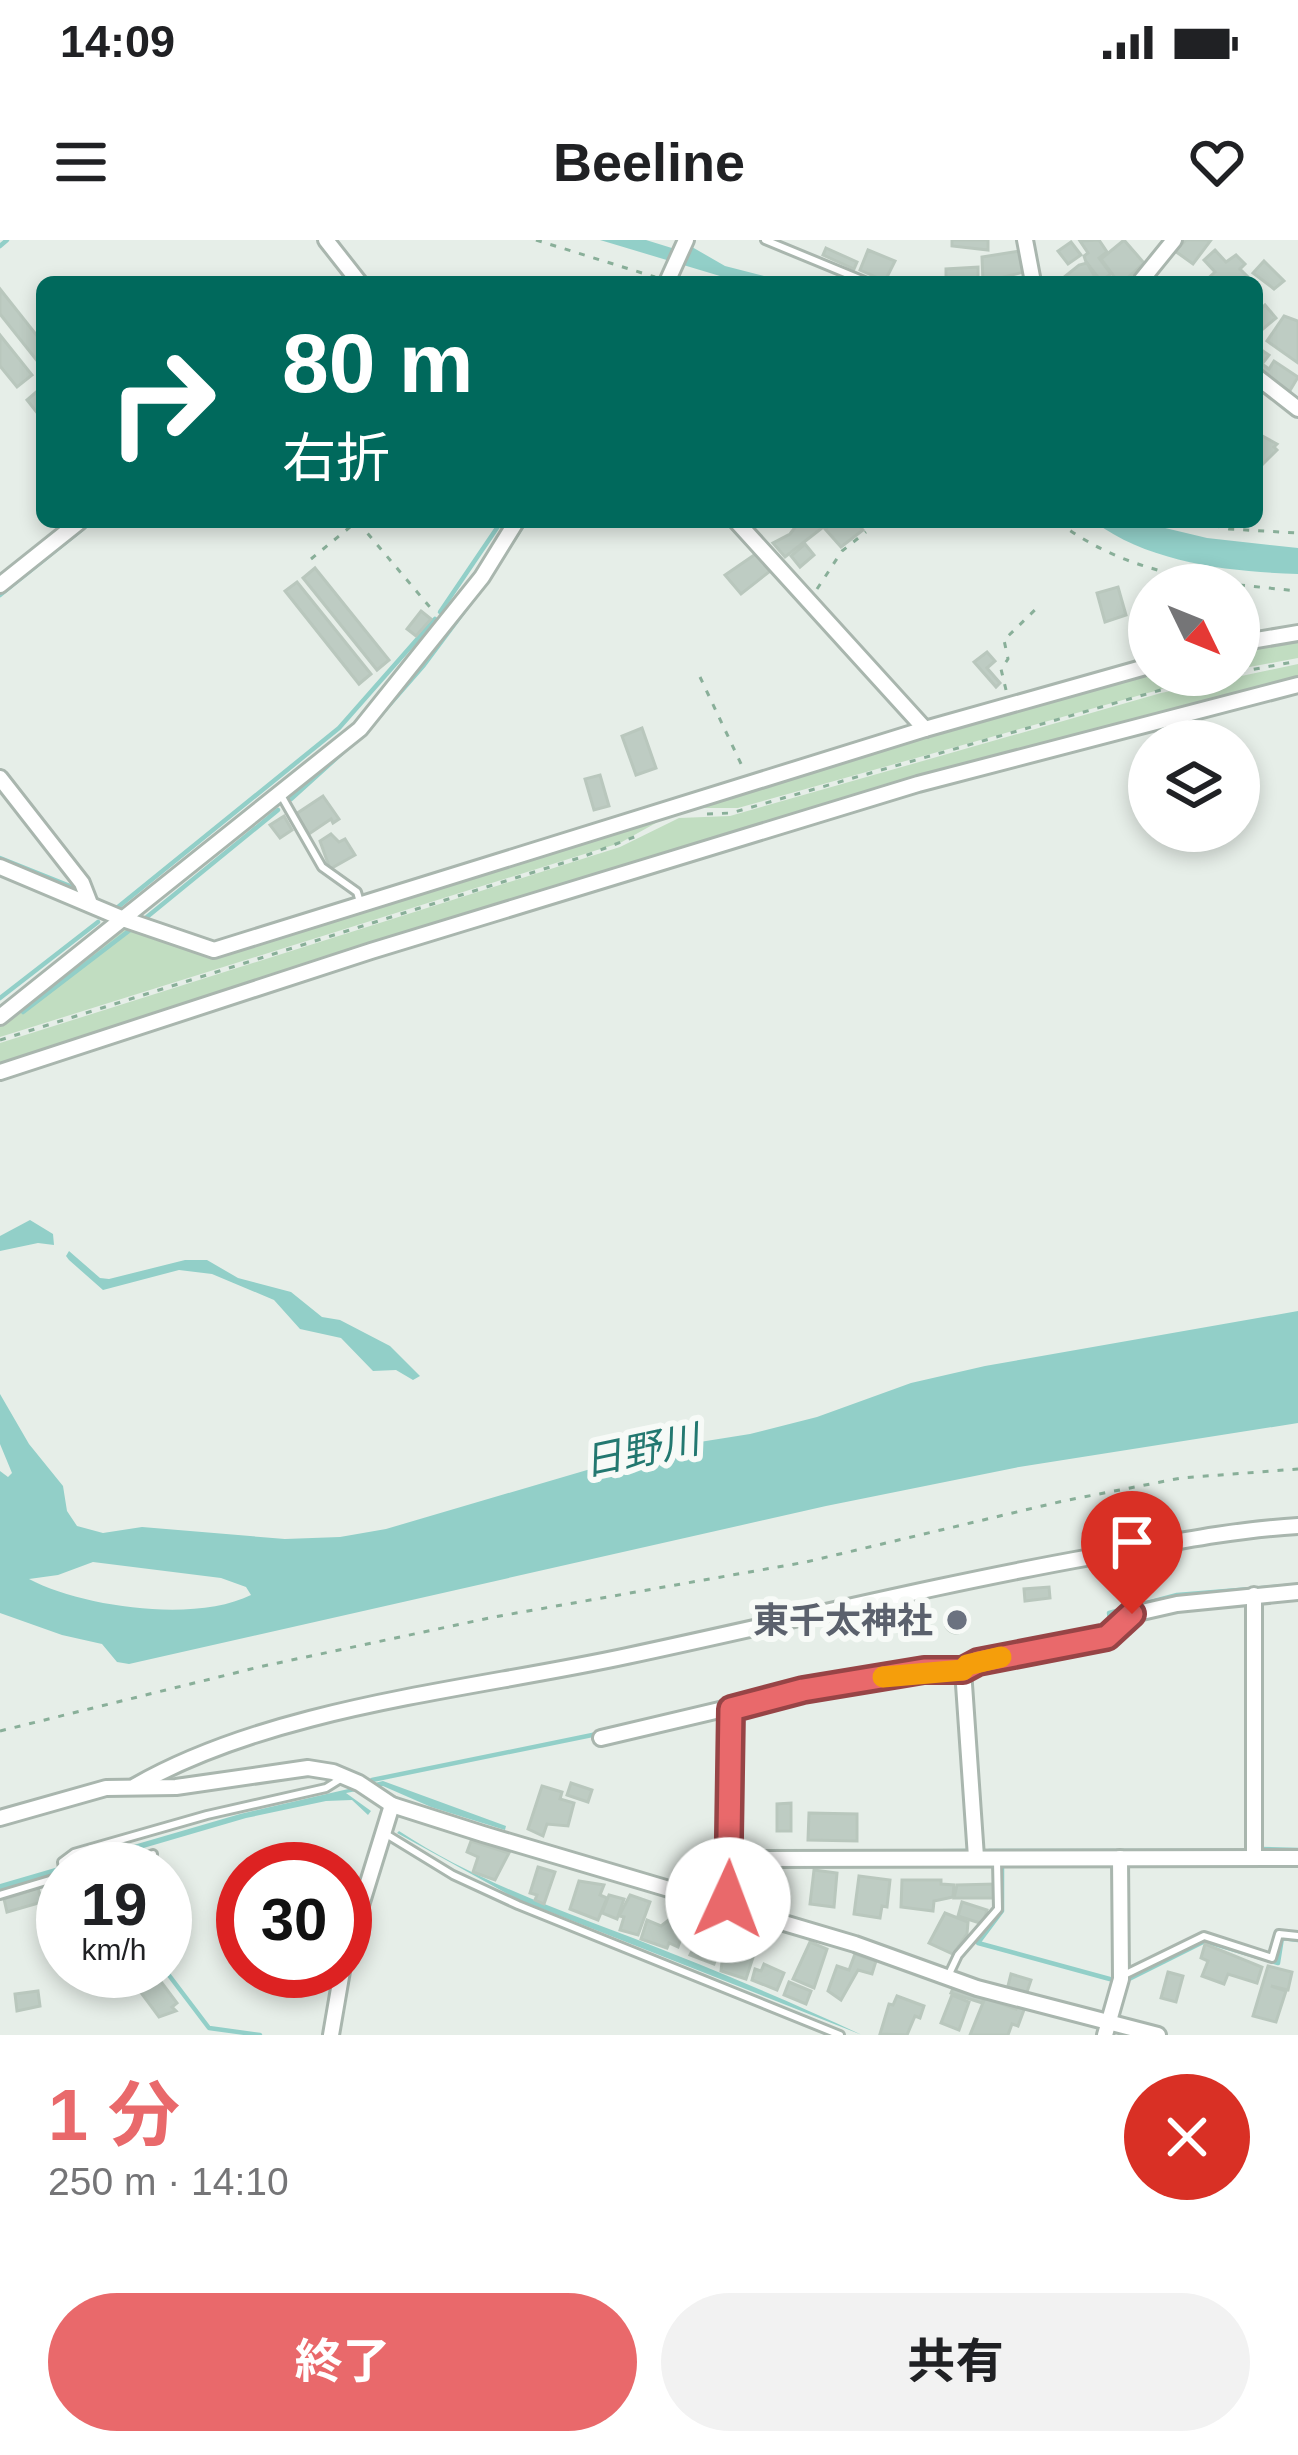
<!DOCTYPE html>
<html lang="ja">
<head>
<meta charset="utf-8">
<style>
  :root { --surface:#fff; --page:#f2f2f2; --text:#202124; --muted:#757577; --accent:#e9696b }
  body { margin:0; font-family:Arial,"Noto Sans JP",sans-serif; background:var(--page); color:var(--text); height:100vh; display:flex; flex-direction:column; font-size:45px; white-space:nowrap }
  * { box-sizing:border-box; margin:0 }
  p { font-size:39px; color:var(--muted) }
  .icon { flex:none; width:66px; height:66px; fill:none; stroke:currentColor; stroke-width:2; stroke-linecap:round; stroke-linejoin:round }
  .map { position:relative; height:1795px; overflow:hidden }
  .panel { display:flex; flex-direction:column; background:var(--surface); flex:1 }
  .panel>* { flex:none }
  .guide { position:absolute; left:36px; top:36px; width:1227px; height:252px; border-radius:18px; box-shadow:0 6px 18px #0003; background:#00695c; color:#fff; overflow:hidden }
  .needle { width:78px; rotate:133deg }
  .fabs { position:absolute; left:1128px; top:324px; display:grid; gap:24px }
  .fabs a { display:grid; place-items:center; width:132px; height:132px; border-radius:50%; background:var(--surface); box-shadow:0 6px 18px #0003; font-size:60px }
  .speed { position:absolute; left:36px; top:1602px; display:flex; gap:24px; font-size:60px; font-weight:700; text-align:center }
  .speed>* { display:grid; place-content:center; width:156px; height:156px; border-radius:50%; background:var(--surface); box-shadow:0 6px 18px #0003; line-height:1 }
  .speed small { font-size:30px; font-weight:400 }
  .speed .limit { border:18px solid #d22; background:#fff; color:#111 }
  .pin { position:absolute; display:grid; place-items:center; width:102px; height:102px; color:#fff; margin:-123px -51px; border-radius:50% 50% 50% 0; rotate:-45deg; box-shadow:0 0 12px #0007 }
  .pin .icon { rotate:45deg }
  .me { position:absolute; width:132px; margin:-66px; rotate:2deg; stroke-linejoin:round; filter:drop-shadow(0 0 9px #0008) }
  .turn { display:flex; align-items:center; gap:42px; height:252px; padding:0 48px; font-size:54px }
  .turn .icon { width:156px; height:156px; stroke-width:2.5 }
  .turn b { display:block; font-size:84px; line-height:102px }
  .round { display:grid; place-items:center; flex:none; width:126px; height:126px; border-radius:63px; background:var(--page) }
  .summary { display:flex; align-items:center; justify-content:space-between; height:204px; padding:0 48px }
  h1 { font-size:72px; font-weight:700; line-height:90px; color:var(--accent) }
  .button { display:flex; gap:24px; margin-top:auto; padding:24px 48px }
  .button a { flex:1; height:138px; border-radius:72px; background:var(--accent); color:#fff; font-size:48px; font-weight:700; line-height:138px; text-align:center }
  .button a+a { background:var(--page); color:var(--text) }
  .status { display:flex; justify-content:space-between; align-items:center; height:84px; padding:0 60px; background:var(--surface); direction:ltr }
  .status svg { height:33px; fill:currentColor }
  header { display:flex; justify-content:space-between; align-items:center; height:156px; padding:0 48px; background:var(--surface); font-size:54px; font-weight:700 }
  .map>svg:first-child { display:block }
</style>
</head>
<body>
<div class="status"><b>14:09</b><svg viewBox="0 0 49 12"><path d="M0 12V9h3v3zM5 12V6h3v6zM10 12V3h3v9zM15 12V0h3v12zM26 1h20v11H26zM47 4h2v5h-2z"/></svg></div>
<header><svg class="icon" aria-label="menu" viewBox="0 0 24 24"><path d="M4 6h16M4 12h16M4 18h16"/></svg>Beeline<svg class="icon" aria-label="heart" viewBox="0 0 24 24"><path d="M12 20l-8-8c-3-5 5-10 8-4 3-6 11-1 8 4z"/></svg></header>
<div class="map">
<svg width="1298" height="1795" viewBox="0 0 1298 1795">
  <rect width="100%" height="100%" fill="#e6eee8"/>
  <g fill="#c1ddc1">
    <polygon points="1298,396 1298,418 1239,429 1239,408"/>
    <polygon points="1298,424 1298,442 1096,489 485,667 0,824 0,803 620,607 679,578 730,576 1161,453"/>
    <polygon points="1149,429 1149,435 1212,435 738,568 684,568"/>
    <polygon points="672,574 620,603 594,611 0,797 0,784 128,686 203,711"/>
  </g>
  <g fill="#92cfc8" fill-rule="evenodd">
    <polygon points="600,0 646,0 675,9 692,7 725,26 788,42 740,42"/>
    <path d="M1095 282H1140L1207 298 1298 308V334C1232 332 1149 323 1095 282Z"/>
    <polygon points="30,980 53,994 54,1005 38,1003 0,1011 0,996"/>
    <polygon points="69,1011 100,1038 109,1039 185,1020 207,1020 238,1038 291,1052 322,1077 340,1080 390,1106 420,1136 413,1140 396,1130 373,1131 341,1098 300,1089 274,1060 212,1034 179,1030 103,1050 69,1020 66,1016"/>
    <path d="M1298 1071V1183L1019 1227 826 1266 129 1424 117 1422 102 1404 62 1395 0 1373V1231L8 1237 12 1233 0 1204V1154L29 1204 63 1246 67 1271 77 1286 103 1293 142 1287 285 1299 340 1297 386 1289 662 1208 750 1194 817 1177 911 1143 985 1126ZM93 1322 221 1338 246 1347 251 1355C195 1383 82 1367 29 1339L58 1335Z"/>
    <polygon points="383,1541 506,1586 505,1590 431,1567 383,1546 346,1553 371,1571 368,1575 352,1560 326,1561 246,1578 0,1650 0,1644 240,1574"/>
    <path d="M399 1591C472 1639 551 1667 633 1698 710 1728 787 1760 862 1795L517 1659 397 1593Z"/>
  </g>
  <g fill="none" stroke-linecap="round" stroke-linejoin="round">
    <g stroke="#92cfc8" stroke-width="4.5">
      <polyline points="0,6 7,0"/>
      <polyline points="496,327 525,282"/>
      <polyline points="0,355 91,282"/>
      <polyline points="440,372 501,282"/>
      <polyline points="370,487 424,425 483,346"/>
      <polyline points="291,559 362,495"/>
      <polyline points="0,618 75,648"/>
      <polyline points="118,667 339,488 435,379"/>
      <polyline points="142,681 278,570"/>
      <polyline points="0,758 98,682"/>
      <polyline points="23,772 130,690"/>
      <polyline points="978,1412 1111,1387 1109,1373 1177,1355 1298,1345"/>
      <polyline points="942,1424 958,1422"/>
      <polyline points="811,1442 836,1438"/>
      <polyline points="372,1540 602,1493"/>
      <polyline points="1260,1609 1298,1610"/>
      <polyline points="989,1611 1249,1611"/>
      <polyline points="736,1612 772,1612"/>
      <polyline points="849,1612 970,1611"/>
      <polyline points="1002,1627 1002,1671 978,1703 1117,1741"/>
      <polyline points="165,1730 209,1788 260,1795"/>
      <polyline points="1127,1740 1205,1701 1278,1723 1282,1698 1298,1700"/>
    </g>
  </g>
  <g fill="#beccc3" stroke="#b9c7bd" stroke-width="3">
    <polygon points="952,0 988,0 988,10 952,6"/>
    <polygon points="1099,0 1107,12 1099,18 1111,34 1101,41 1086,22 1084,16 1088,13 1080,1"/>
    <polygon points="1124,0 1144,23 1123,42 1118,42 1101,19"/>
    <polygon points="1186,0 1211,0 1193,24 1175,11"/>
    <polygon points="1071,2 1081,15 1068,24 1058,11"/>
    <polygon points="826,8 857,22 854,29 823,15"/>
    <polygon points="868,10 895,21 885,41 860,30"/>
    <polygon points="1215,10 1226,22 1236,15 1245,24 1240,29 1253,42 1204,42 1215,32 1204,20"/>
    <polygon points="1020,11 1024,32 983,42 982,17"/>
    <polygon points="1264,21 1284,41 1274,49 1253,33"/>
    <polygon points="1087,23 1098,42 1058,42 1079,25"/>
    <polygon points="978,27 978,42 946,42 946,29"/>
    <polygon points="0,49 42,102 42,127 0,74"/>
    <polygon points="1265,65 1276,78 1257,94 1257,73"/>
    <polygon points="1284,76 1298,81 1298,123 1267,101"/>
    <polygon points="0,95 32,135 17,147 0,126"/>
    <polygon points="1257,107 1269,115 1262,124 1269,129 1274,121 1298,137 1289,152 1258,131"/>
    <polygon points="42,147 42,179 27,160"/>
    <polygon points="1257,193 1277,204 1274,207 1277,210 1257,230"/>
    <polygon points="799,282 817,282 822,288 785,317 773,303 790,294"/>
    <polygon points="834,282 856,282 863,290 841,307 825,289"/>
    <polygon points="805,304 814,315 800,327 791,316"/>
    <polygon points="760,311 774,328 741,354 725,335"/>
    <polygon points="315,328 389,420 377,430 303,338"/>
    <polygon points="297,342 371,434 359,444 285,351"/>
    <polygon points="1118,347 1126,375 1105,382 1097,353"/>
    <polygon points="421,371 431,379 416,396 407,389"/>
    <polygon points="987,412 995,421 987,428 1000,443 996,447 974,422"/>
    <polygon points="642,488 656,528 636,535 622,496"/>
    <polygon points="600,535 609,566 594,570 585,539"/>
    <polygon points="323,556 339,579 333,583 331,579 309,594 296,574"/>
    <polygon points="284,576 292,590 280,598 270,585"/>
    <polygon points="331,594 339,602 345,599 355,615 330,629 320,601"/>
    <polygon points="1049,1347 1050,1358 1025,1361 1024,1349"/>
    <circle cx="956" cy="1382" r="11"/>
    <polygon points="571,1543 592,1550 588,1562 567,1555"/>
    <polygon points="542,1546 562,1552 560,1559 574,1563 568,1586 547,1584 543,1596 528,1589"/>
    <polygon points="791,1563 791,1591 777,1591 777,1564"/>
    <polygon points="809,1573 857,1574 857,1601 808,1600"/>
    <polygon points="471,1601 509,1613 495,1640 473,1632 478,1617 467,1612"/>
    <polygon points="538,1627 555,1632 544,1664 535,1660 537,1655 530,1653"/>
    <polygon points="814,1630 837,1633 834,1667 810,1664"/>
    <polygon points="859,1636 890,1640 887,1667 882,1666 880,1678 854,1674"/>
    <polygon points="902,1640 941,1640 941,1644 954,1645 953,1657 934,1661 933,1671 901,1667"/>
    <polygon points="579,1641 604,1645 600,1655 607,1658 598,1680 570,1669"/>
    <polygon points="995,1644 995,1658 954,1658 957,1645"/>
    <polygon points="38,1648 42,1662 7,1672 4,1659"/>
    <polygon points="609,1655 624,1659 617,1679 602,1673"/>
    <polygon points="630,1655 650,1662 638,1695 620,1690 624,1677 619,1676"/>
    <polygon points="962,1662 987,1670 983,1684 958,1676"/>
    <polygon points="712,1672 730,1678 714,1724 690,1715"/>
    <polygon points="945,1673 968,1682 967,1694 953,1714 929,1703"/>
    <polygon points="674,1676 687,1680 678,1707 669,1703 667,1708 641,1699 647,1680 661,1686"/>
    <polygon points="742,1680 763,1686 746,1739 721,1731 723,1713 726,1714 731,1699 741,1702 737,1698"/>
    <polygon points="810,1702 827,1709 814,1748 793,1739"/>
    <polygon points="1205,1704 1262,1727 1257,1743 1228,1734 1224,1744 1202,1736 1208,1721 1201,1718"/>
    <polygon points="855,1714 876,1721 872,1734 858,1730 841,1760 828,1751 837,1726 849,1730"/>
    <polygon points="764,1724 784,1733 777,1750 752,1740 755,1729 761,1731"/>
    <polygon points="1268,1726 1292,1732 1288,1750 1271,1746 1286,1751 1276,1782 1253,1776"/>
    <polygon points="125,1731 153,1731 177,1763 172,1767 176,1771 159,1777"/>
    <polygon points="1168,1732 1183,1736 1176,1762 1161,1758"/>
    <polygon points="1011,1734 1031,1740 1026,1755 1007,1750"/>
    <polygon points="789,1742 811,1751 806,1764 784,1755"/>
    <polygon points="954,1746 985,1757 982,1763 951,1753"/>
    <polygon points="38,1751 40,1766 17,1771 15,1754"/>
    <polygon points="952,1755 969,1762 959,1790 941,1783"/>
    <polygon points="897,1756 924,1766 920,1778 915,1776 907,1795 880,1794 889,1764 893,1765"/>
    <polygon points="985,1758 1016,1769 1018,1764 1025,1767 1018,1786 1012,1784 1008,1795 970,1795"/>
  </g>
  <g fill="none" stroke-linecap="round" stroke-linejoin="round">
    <g stroke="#a9b6ae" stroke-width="12">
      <g id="service">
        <polyline points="765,0 867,42"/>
        <polyline points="282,557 322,627 357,652 360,662"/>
        <polyline points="386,1594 453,1635 518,1665 840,1795"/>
        <polyline points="63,1629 62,1622 74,1613 207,1575 326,1548 342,1538"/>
        <polyline points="119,1629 153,1614"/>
        <polyline points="0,1655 63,1636"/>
        <polyline points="949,1734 958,1715 998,1669 997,1621"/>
        <polyline points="1122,1736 1204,1696 1272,1718 1279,1694 1298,1696"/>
      </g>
    </g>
    <g stroke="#a9b6ae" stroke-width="20">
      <g id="minor">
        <polyline points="326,0 359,42"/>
        <polyline points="1025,0 1033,42"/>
        <polyline points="667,42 686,0"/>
        <polyline points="1140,42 1174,0"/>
        <polyline points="1257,137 1298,169"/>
        <polyline points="737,282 925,489"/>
        <polyline points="0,345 79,282"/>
        <polyline points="1239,403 1298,393"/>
        <polyline points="0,538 82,643 89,661"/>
        <polyline points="0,627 126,680 214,710 925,489 1149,426"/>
        <polyline points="0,777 360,489 482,337 516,282"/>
        <polyline points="0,832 371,711 918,544 1298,445"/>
        <polyline points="1254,1355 1254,1617"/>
        <polyline points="963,1430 976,1617"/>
        <polyline points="731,1469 731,1619"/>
        <polyline points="601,1498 804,1450 924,1430 963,1430 978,1422 1107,1397 1133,1374 1177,1364 1298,1352"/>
        <path d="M135 1546C275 1466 470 1450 627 1416 782 1383 935 1345 1091 1317 1160 1305 1228 1290 1298 1286"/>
        <polyline points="0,1578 106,1548 176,1547 308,1528 333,1532 359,1543 392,1565 483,1594 855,1704 977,1748 1158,1795"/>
        <polyline points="727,1666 731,1619 1298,1618"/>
        <polyline points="345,1717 392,1565"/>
        <polyline points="331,1795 342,1731"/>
        <polyline points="1105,1795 1121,1739 1120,1618"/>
      </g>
    </g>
    <g stroke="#89af99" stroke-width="3" stroke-dasharray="6 9" stroke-linecap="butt">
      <polyline points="536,0 655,37"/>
      <polyline points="358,282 434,372"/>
      <path d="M1058 282C1113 323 1169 336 1236 345"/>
      <polyline points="1199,282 1229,289 1298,293"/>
      <polyline points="311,319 355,283"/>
      <polyline points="1239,345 1298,351"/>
      <polyline points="817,349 842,311 866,292"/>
      <polyline points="1239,432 1298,421"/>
      <polyline points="700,437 743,528"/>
      <polyline points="1006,450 1001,429 1008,419 1004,400 1041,364"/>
      <polyline points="707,574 731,573 1164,449 1226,435"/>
      <polyline points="0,800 582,617 642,594"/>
      <polyline points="0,1491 259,1427 494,1377 806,1322 1063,1261 1181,1238 1298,1229"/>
    </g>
    <use href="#service" stroke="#fff" stroke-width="6"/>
    <use href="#minor" stroke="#fff" stroke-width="14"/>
  </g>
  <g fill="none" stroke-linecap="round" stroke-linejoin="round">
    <g stroke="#974446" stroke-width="30">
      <polyline id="route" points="728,1660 731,1469 803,1450 924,1430 963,1430 978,1422 1107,1397 1132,1374"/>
    </g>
    <use href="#route" stroke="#e9696b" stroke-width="21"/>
    <polyline stroke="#f59e0b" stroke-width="21" points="883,1437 963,1430 967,1425 1001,1417"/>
  </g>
  <circle fill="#6b7280" stroke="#f7faf7" stroke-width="4.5" cx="957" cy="1380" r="12"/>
  <g text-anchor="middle" stroke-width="12" stroke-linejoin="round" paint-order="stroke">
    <g font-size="36" font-weight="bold" fill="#5b616d" stroke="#f7faf7" text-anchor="end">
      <text x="933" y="1393">東千太神社</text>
    </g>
    <g font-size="39" font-style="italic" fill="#237870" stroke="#f7faf7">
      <text transform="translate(641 1210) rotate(-12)" y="14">日野川</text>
    </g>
  </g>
</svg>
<div class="fabs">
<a><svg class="needle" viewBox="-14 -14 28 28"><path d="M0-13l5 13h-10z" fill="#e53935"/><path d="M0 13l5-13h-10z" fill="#757577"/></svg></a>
<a><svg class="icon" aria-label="layers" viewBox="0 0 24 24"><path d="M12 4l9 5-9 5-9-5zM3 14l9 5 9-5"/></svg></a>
</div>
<div class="speed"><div>19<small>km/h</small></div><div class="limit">30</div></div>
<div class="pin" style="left:1132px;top:1374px;background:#d93025"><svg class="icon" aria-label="arrive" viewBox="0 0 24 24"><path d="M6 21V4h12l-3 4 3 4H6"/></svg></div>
<svg class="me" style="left:728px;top:1660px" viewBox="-20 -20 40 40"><circle r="19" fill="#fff"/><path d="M0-13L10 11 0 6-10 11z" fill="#e9696b"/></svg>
<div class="guide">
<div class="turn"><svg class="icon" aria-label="right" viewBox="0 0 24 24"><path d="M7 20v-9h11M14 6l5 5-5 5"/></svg><div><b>80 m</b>右折</div></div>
</div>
</div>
<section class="panel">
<div class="summary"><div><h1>1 分</h1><p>250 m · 14:10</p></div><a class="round" style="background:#d93025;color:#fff"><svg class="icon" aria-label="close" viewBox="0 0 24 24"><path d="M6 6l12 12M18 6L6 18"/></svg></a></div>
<div class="button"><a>終了</a><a>共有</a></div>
</section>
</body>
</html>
